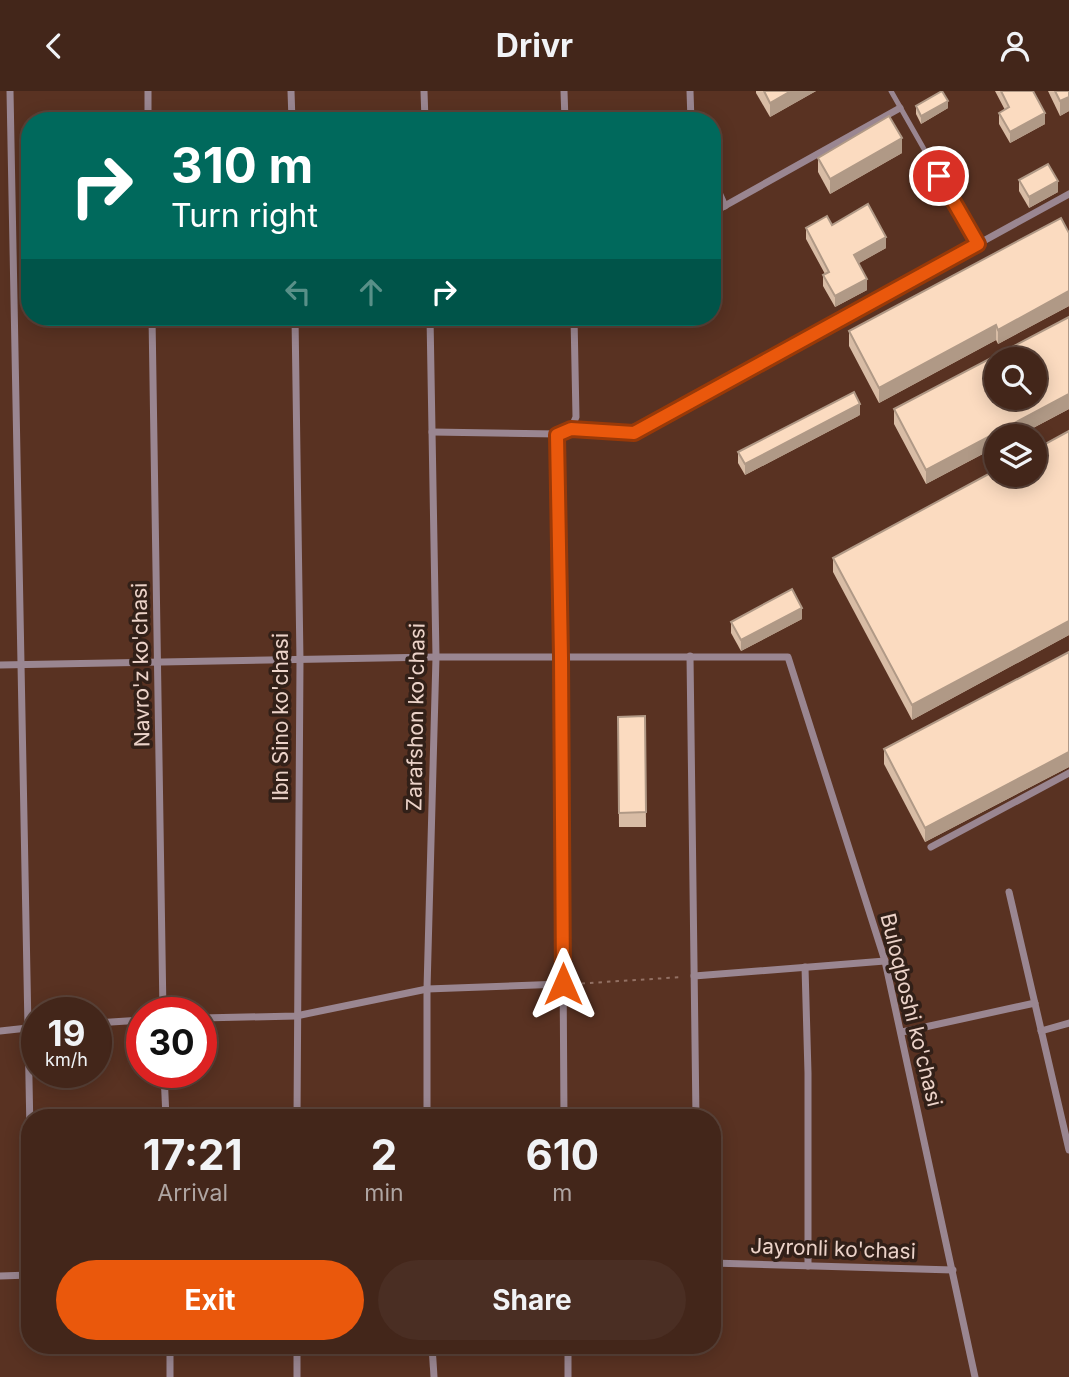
<!DOCTYPE html>
<html lang="en">
<head>
<meta charset="utf-8">
<style>
  :root { --surface:#43261a; --page:#4a2e23; --text:#f1f3f6; --muted:#afa5a2; --line:#5b4339; --accent:#ea580c }
  body { margin:0; font-family:Inter,sans-serif; background:var(--page); color:var(--text); height:100vh; display:flex; flex-direction:column; font-size:26px; white-space:nowrap }
  * { box-sizing:border-box; margin:0 }
  p { font-size:23px; color:var(--muted) }
  .icon { flex:none; width:38px; height:38px; fill:none; stroke:currentColor; stroke-width:2; stroke-linecap:round; stroke-linejoin:round }
  .map { position:relative; flex:1; overflow:hidden }
  .side { position:absolute; left:21px; top:1018px; width:700px; height:245px; display:flex; flex-direction:column; background:var(--surface); border-radius:28px; box-shadow:0 4px 18px #0003,0 0 0 2px var(--line) }
  .side>* { flex:none }
  .banner { position:absolute; left:21px; top:21px; width:700px; height:214px; border-radius:28px; box-shadow:0 4px 18px #0003,0 0 0 2px var(--line); background:#00695c; color:#fff; overflow:hidden }
  .fabs { position:absolute; left:984px; top:256px; display:grid; gap:14px }
  .fabs a { display:grid; place-items:center; width:63px; height:63px; border-radius:50%; background:var(--surface); box-shadow:0 4px 18px #0003,0 0 0 2px var(--line); font-size:35px }
  .speed { position:absolute; left:21px; top:906px; display:flex; gap:14px; font-size:35px; font-weight:700; text-align:center }
  .speed>* { display:grid; place-content:center; width:91px; height:91px; border-radius:50%; background:var(--surface); box-shadow:0 4px 18px #0003,0 0 0 2px var(--line); line-height:1 }
  .speed small { font-size:18px; font-weight:400 }
  .speed .limit { border:10px solid #d22; background:#fff; color:#111 }
  .pin { position:absolute; display:grid; place-items:center; width:60px; height:60px; color:#fff; margin:-30px; border:4px solid #fff; border-radius:50%; box-shadow:0 2px 7px #0007 }
  .me { position:absolute; width:77px; margin:-38px; rotate:0deg; stroke-linejoin:round; filter:drop-shadow(0 0 5px #0008) }
  .turn { display:flex; align-items:center; gap:24px; height:147px; padding:0 35px; font-size:32px }
  .turn .icon { width:91px; height:91px; stroke-width:2.5 }
  .turn b { display:block; font-size:49px; line-height:60px }
  .lanes { display:flex; align-items:center; height:66px; padding:0 35px; background:#0003; justify-content:center; gap:35px; direction:ltr }
  .lanes .off { opacity:.35 }
  .eta { display:flex; justify-content:space-evenly; align-items:center; height:119px; text-align:center }
  .eta b { font-size:42px; font-weight:700; line-height:49px }
  .cta { display:flex; gap:14px; margin-top:auto; padding:14px 35px }
  .cta a { flex:1; height:80px; border-radius:42px; background:var(--accent); color:#fff; font-size:28px; font-weight:700; line-height:80px; text-align:center }
  .cta a+a { background:var(--page); color:var(--text) }
  header { display:flex; justify-content:space-between; align-items:center; height:91px; padding:0 35px; background:var(--surface); font-size:32px; font-weight:700 }
  .map>svg:first-child { display:block }
</style>
</head>
<body>
<header><svg class="icon" aria-label="back" viewBox="0 0 24 24"><path d="M15 5l-7 7 7 7"/></svg>Drivr<svg class="icon" aria-label="person" viewBox="0 0 24 24"><circle cx="12" cy="8" r="4"/><path d="M4 21q1-7 8-7t8 7"/></svg></header>
<div class="map">
<svg width="1069" height="1286" viewBox="0 0 1069 1286">
  <rect width="100%" height="100%" fill="#593222"/>
  <g fill="none" stroke-linecap="round" stroke-linejoin="round">
    <polyline stroke="#937164" stroke-width="2" stroke-dasharray="3.5 5" stroke-linecap="butt" points="573,893 683,886"/>
    <polyline stroke="#9a8691" stroke-width="5" points="891,0 978,153"/>
    <g stroke="#9a8691" stroke-width="7">
      <polyline points="10,0 30,1041"/>
      <polyline points="148,0 148,30"/>
      <polyline points="291,0 292,30"/>
      <polyline points="424,0 425,30"/>
      <polyline points="564,0 565,30"/>
      <polyline points="690,0 691,30"/>
      <polyline points="712,86 725,115"/>
      <polyline points="712,122 900,17"/>
      <polyline points="152,226 163,922"/>
      <polyline points="295,226 300,570 297,1027"/>
      <polyline points="571,338 634,342 1069,103"/>
      <polyline points="432,341 557,343"/>
      <polyline points="690,565 696,1027"/>
      <polyline points="0,574 436,566 788,566 885,870 975,1286"/>
      <polyline points="931,756 1069,682"/>
      <polyline points="1009,801 1069,1059"/>
      <polyline points="805,876 808,982 808,1175"/>
      <polyline points="694,885 885,870"/>
      <polyline points="201,927 296,925 427,898 563,893"/>
      <polyline points="96,932 142,929"/>
      <polyline points="0,940 37,936"/>
      <polyline points="1041,940 1069,932"/>
      <polyline points="902,941 1035,912"/>
      <polyline points="164,982 166,1027"/>
      <polyline points="427,1027 427,898 436,566 430,226"/>
      <polyline points="564,1027 561,566 557,343 571,338 576,326 574,226"/>
      <polyline points="712,1172 953,1179"/>
      <polyline points="0,1185 30,1184"/>
      <polyline points="170,1255 170,1286"/>
      <polyline points="432,1255 434,1286"/>
      <polyline points="568,1255 568,1286"/>
      <polyline points="297,1286 297,1255"/>
    </g>
  </g>
  <g fill="#d8bca5">
    <polygon points="756,0 816,0 770,26 756,2"/>
    <polygon points="995,0 1033,0 1045,33 1010,52 999,33 999,22 1005,19"/>
    <polygon points="1048,0 1069,0 1069,20 1060,25"/>
    <polygon points="916,15 948,17 921,33 916,23"/>
    <polygon points="902,62 830,103 818,81 818,67"/>
    <polygon points="1019,89 1058,101 1029,117 1019,100"/>
    <polygon points="832,134 886,157 859,172 867,199 835,216 823,195 823,184 825,183 806,148 806,137"/>
    <polygon points="1069,142 1069,215 998,253 996,249 879,312 849,255 849,240"/>
    <polygon points="894,318 1069,318 1018,345 996,345 996,356 926,393 894,333"/>
    <polygon points="860,324 745,384 738,372 738,361"/>
    <polygon points="1069,340 1069,544 912,629 833,481 833,467"/>
    <polygon points="802,528 741,560 731,542 731,531"/>
    <polygon points="1069,561 1069,676 925,751 884,673 884,658"/>
    <polygon points="645,625 646,736 619,736 618,626"/>
  </g>
  <g fill="#b09986">
    <polygon points="791,0 816,0 770,26 770,12"/>
    <polygon points="1069,6 1069,20 1060,25 1060,10"/>
    <polygon points="948,10 948,17 921,33 921,25"/>
    <polygon points="1045,22 1045,33 1010,52 1010,41"/>
    <polygon points="902,47 902,62 830,103 830,88"/>
    <polygon points="1058,90 1058,101 1029,117 1029,106"/>
    <polygon points="886,146 886,157 854,175 854,164"/>
    <polygon points="867,188 867,199 835,216 835,205"/>
    <polygon points="1069,200 1069,215 998,253 998,239"/>
    <polygon points="996,234 996,249 879,312 879,297"/>
    <polygon points="1069,303 1069,318 1018,345 996,345 996,356 926,393 926,379"/>
    <polygon points="860,313 860,324 745,384 745,373"/>
    <polygon points="802,517 802,528 741,560 741,549"/>
    <polygon points="1069,530 1069,544 912,629 912,614"/>
    <polygon points="1069,661 1069,676 925,751 925,737"/>
  </g>
  <g fill="#fbdbc0" stroke="#b09986" stroke-width="2" fill-rule="evenodd">
    <polygon points="764,0 791,0 770,12"/>
    <polygon points="942,0 948,10 921,25 916,15"/>
    <polygon points="1001,0 1033,0 1045,22 1010,41 999,22 1009,16"/>
    <polygon points="1055,0 1069,0 1069,6 1060,10"/>
    <polygon points="889,25 902,47 830,88 818,67"/>
    <polygon points="1048,73 1058,90 1029,106 1019,89"/>
    <polygon points="868,113 886,146 854,164 867,188 835,205 823,184 829,181 806,137 827,125 832,134"/>
    <polygon points="1061,127 1069,142 1069,200 998,239 996,234 879,297 849,240"/>
    <path d="M1069 226V303L926 379 894 318ZM996 268H1034V306H996Z"/>
    <polygon points="854,301 860,313 745,373 738,361"/>
    <polygon points="1069,340 1069,530 912,614 833,467 996,379 996,383 1034,383 1034,359"/>
    <polygon points="792,498 802,517 741,549 731,531"/>
    <polygon points="1069,561 1069,661 925,737 884,658"/>
    <polygon points="645,625 646,721 619,722 618,626"/>
  </g>
  <g fill="none" stroke-linecap="round" stroke-linejoin="round">
    <g stroke="#983908" stroke-width="18">
      <polyline id="route" points="563,893 561,566 557,344 571,338 634,342 978,153 939,85"/>
    </g>
    <use href="#route" stroke="#ea580c" stroke-width="12"/>
  </g>
  <g text-anchor="middle" stroke-width="7" stroke-linejoin="round" paint-order="stroke">
    <g font-size="21" fill="#ecd3c9" stroke="#322018">
      <text transform="translate(141 574) rotate(-91)" y="7">Navro'z ko'chasi</text>
      <text transform="translate(281 626) rotate(-90)" y="7">Ibn Sino ko'chasi</text>
      <text transform="translate(416 626) rotate(-89)" y="7">Zarafshon ko'chasi</text>
      <text transform="translate(911 919) rotate(76)" y="7">Buloqboshi ko'chasi</text>
      <text transform="translate(833 1158) rotate(2)" y="7">Jayronli ko'chasi</text>
    </g>
  </g>
</svg>
<div class="fabs">
<a><svg class="icon" aria-label="search" viewBox="0 0 24 24"><circle cx="10" cy="10" r="6"/><path d="M15 15l6 6"/></svg></a>
<a><svg class="icon" aria-label="layers" viewBox="0 0 24 24"><path d="M12 4l9 5-9 5-9-5zM3 14l9 5 9-5"/></svg></a>
</div>
<div class="speed"><div>19<small>km/h</small></div><div class="limit">30</div></div>
<div class="pin" style="left:939px;top:85px;background:#d93025"><svg class="icon" aria-label="arrive" viewBox="0 0 24 24"><path d="M6 21V4h12l-3 4 3 4H6"/></svg></div>
<svg class="me" style="left:563px;top:893px" viewBox="-20 -20 40 40"><path d="M0-17L14 15 0 8-14 15z" fill="#ea580c" stroke="#fff" stroke-width="4"/></svg>
<div class="banner">
<div class="turn"><svg class="icon" aria-label="right" viewBox="0 0 24 24"><path d="M7 20v-9h11M14 6l5 5-5 5"/></svg><div><b>310 m</b>Turn right</div></div>
<div class="lanes"><svg class="icon off" aria-label="left" viewBox="0 0 24 24"><path d="M17 20v-9H6M10 6l-5 5 5 5"/></svg><svg class="icon off" aria-label="ahead" viewBox="0 0 24 24"><path d="M12 20V5M6 11l6-6 6 6"/></svg><svg class="icon" aria-label="right" viewBox="0 0 24 24"><path d="M7 20v-9h11M14 6l5 5-5 5"/></svg></div>
</div>
<section class="side">
<div class="eta">
<div><b>17:21</b><p>Arrival</p></div>
<div><b>2</b><p>min</p></div>
<div><b>610</b><p>m</p></div>
</div>
<div class="cta"><a>Exit</a><a>Share</a></div>
</section>
</div>
</body>
</html>
